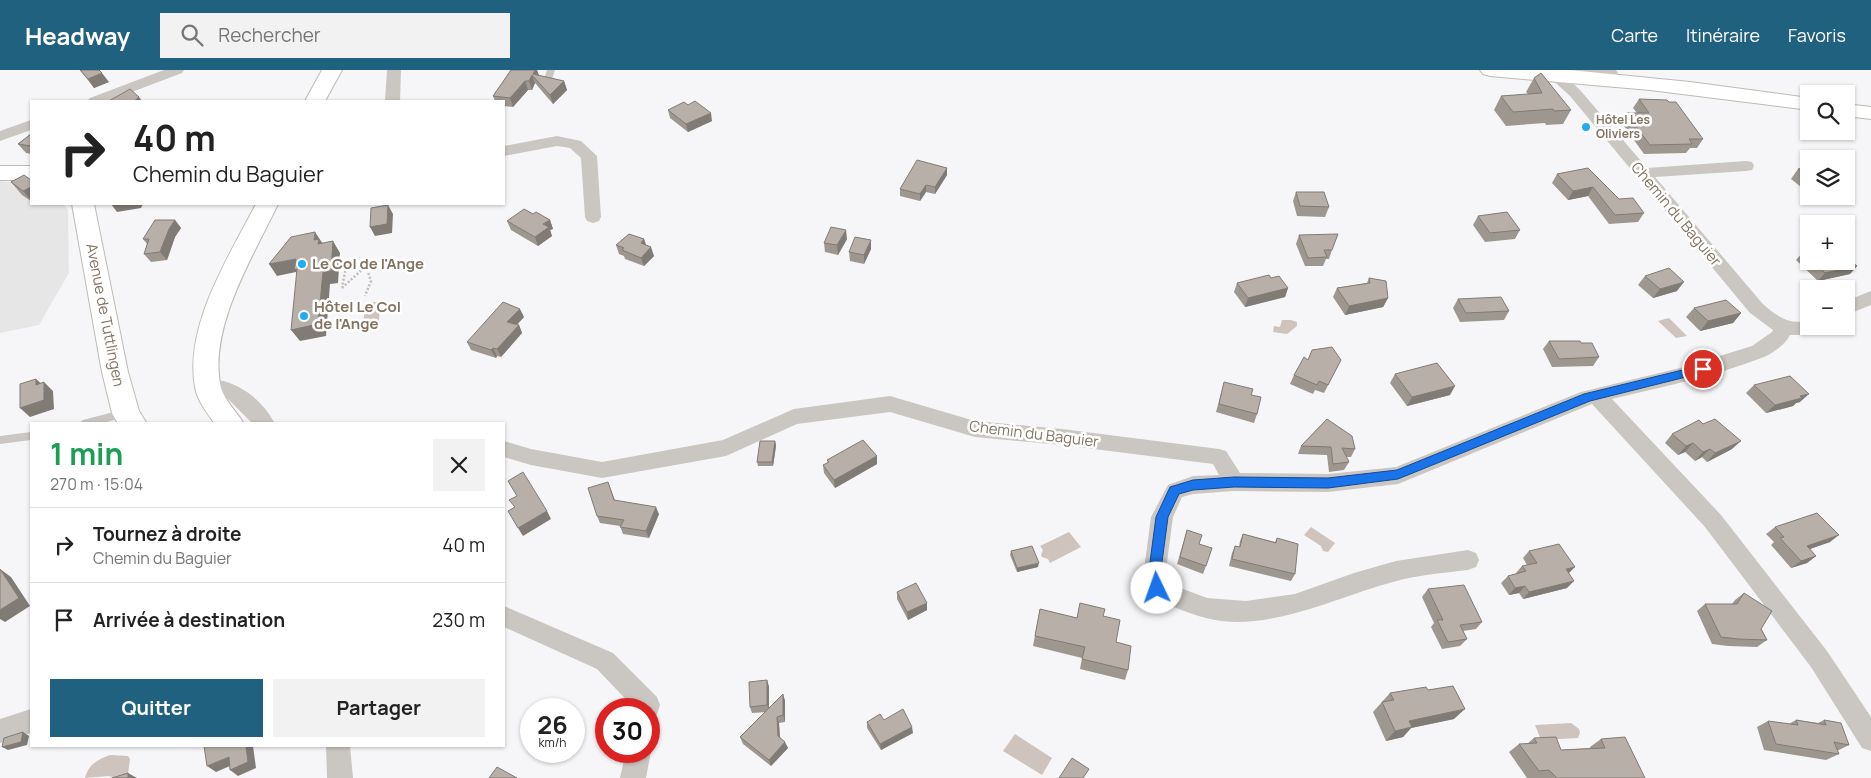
<!DOCTYPE html>
<html lang="fr">
<head>
<meta charset="utf-8">
<style>
  :root { --surface:#fff; --page:#f2f2f2; --text:#222; --muted:#767676; --line:#e0e0e0; --accent:#20617f }
  body { margin:0; font-family:Manrope,sans-serif; background:var(--page); color:var(--text); height:100vh; display:flex; flex-direction:column; font-size:19px; white-space:nowrap }
  * { box-sizing:border-box; margin:0 }
  p { font-size:16px; color:var(--muted) }
  .icon { flex:none; width:28px; height:28px; fill:none; stroke:currentColor; stroke-width:2; stroke-linecap:round; stroke-linejoin:round }
  .map { position:relative; flex:1; overflow:hidden }
  .drawer { position:absolute; left:30px; top:352px; width:475px; height:325px; display:flex; flex-direction:column; background:var(--surface); border-radius:0px; box-shadow:0 1px 4px #0004 }
  .drawer>* { flex:none }
  .top-card { position:absolute; left:30px; top:30px; width:475px; height:105px; border-radius:0px; box-shadow:0 1px 4px #0004; background:#fff; color:var(--text); overflow:hidden }
  .tools { position:absolute; left:1800px; top:15px; display:grid; gap:10px }
  .tools a { display:grid; place-items:center; width:55px; height:55px; border-radius:0px; background:var(--surface); box-shadow:0 1px 4px #0004; font-size:25px }
  .speed { position:absolute; left:520px; top:628px; display:flex; gap:10px; font-size:25px; font-weight:700; text-align:center }
  .speed>* { display:grid; place-content:center; width:65px; height:65px; border-radius:50%; background:var(--surface); box-shadow:0 1px 4px #0004; line-height:1 }
  .speed small { font-size:12px; font-weight:400 }
  .speed .limit { border:8px solid #d22; background:#fff; color:#111 }
  .pin { position:absolute; display:grid; place-items:center; width:42px; height:42px; color:#fff; margin:-21px; border:2px solid #fff; border-radius:50%; box-shadow:0 1px 5px #0007 }
  .me { position:absolute; width:55px; margin:-28px; rotate:357deg; stroke-linejoin:round; filter:drop-shadow(0 0 4px #0008) }
  .turn { display:flex; align-items:center; gap:18px; height:105px; padding:0 20px; font-size:22px }
  .turn .icon { width:65px; height:65px; stroke-width:2.5 }
  .turn b { display:block; font-size:35px; line-height:42px }
  .round { display:grid; place-items:center; flex:none; width:52px; height:52px; border-radius:0px; background:var(--page) }
  .head { display:flex; align-items:center; justify-content:space-between; height:85px; padding:0 20px }
  h1 { font-size:30px; font-weight:700; line-height:38px; color:#1e9e55 }
  .primary-button { display:flex; gap:10px; margin-top:auto; padding:10px 20px }
  .primary-button a { flex:1; height:58px; border-radius:0px; background:var(--accent); color:#fff; font-size:20px; font-weight:700; line-height:58px; text-align:center }
  .primary-button a+a { background:var(--page); color:var(--text) }
  ul { padding:0; list-style:none }
  li { display:flex; align-items:center; gap:15px; height:75px; padding:0 20px; border-top:1px solid var(--line) }
  li div { flex:1 }
  li b { display:block; font-size:19px }
  li em { font-style:normal }
  header { display:flex; align-items:center; gap:30px; box-sizing:border-box; height:70px; padding:0 25px; background:var(--accent); color:#fff }
  header strong { font-size:24px }
  nav { display:flex; gap:28px; margin-inline-start:auto; font-size:18px }
  .search { width:350px; height:45px; background:var(--page); display:flex; align-items:center; gap:12px; box-sizing:border-box; padding:0 18px; border-radius:0px; color:var(--muted); font-size:19px }
  .map>svg:first-child { display:block }
</style>
</head>
<body>
<header>
<strong>Headway</strong>
<div class="search"><svg class="icon" aria-label="search" viewBox="0 0 24 24"><circle cx="10" cy="10" r="6"/><path d="M15 15l6 6"/></svg>Rechercher</div>
<nav><a>Carte</a><a>Itinéraire</a><a>Favoris</a></nav>
</header>
<div class="map">
<svg width="1871" height="708" viewBox="0 0 1871 708">
  <rect width="100%" height="100%" fill="#f6f6f9"/>
  <polygon fill="#e7e6e7" points="0,111 31,114 31,134 63,134 68,140 69,203 39,255 0,263"/>
  <g fill="#cec3bd">
    <polygon points="380,231 379,252 372,256 363,256 365,234"/>
    <polygon points="1669,248 1687,266 1676,268 1658,251"/>
    <polygon points="1282,250 1291,250 1297,252 1297,256 1287,264 1273,262 1274,256 1280,257"/>
    <polygon points="1311,457 1335,473 1328,482 1323,481 1321,476 1304,465"/>
    <polygon points="1069,462 1081,477 1050,493 1048,489 1042,487 1041,485 1043,480 1040,476"/>
    <polygon points="1571,653 1579,659 1580,663 1578,668 1541,670 1535,655"/>
    <polygon points="1015,664 1052,688 1042,705 1003,681"/>
    <path d="M110 685 128 686 130 689 128 704 114 708 109 706 85 708C88 695 98 689 110 685Z"/>
  </g>
  <g fill="none" stroke-linecap="round" stroke-linejoin="round">
    <g stroke="#bfbab3" stroke-width="2">
      <g id="secondary">
        <polygon points="322,0 342,0 325,31 305,31"/>
        <polygon points="1480,0 1570,0 1690,12 1809,28 1809,40 1650,20 1490,6 1483,4"/>
        <polygon points="1846,34 1871,37 1871,49 1846,46"/>
        <rect x="0" y="96" width="31" height="14"/>
        <polygon points="72,134 94,134 128,302 139,341 147,354 118,354 112,343 102,302"/>
        <path d="M256 134H278C254 185 207 259 221 318 225 331 237 342 244 354H215C207 343 197 330 195 317 184 256 229 186 256 134Z"/>
      </g>
    </g>
    <g stroke="#c0bdb9" stroke-width="2.5" stroke-dasharray="2 2" stroke-linecap="butt">
      <polyline points="337,199 346,198 342,217"/>
      <polyline points="342,218 366,196 371,211 365,226"/>
    </g>
    <g fill="#cac6c1" fill-rule="evenodd">
      <polygon points="547,0 555,0 552,9 548,11 544,9"/>
      <polygon points="125,339 129,340 130,343 129,346 99,354 78,354 83,350"/>
      <polygon points="31,362 31,370 0,374 0,366"/>
    </g>
    <g fill="#cac6c1" fill-rule="evenodd">
      <polygon points="164,0 184,0 182,3 108,31 87,31 90,28"/>
      <polygon points="387,0 401,0 400,31 385,31"/>
      <path d="M1548 0H1616L1618 3 1616 6C1599 10 1581 7 1564 5L1580 20 1647 98 1746 91 1752 92 1754 96 1752 100 1746 101 1655 107 1762 233C1776 246 1790 256 1809 250V256H1821L1819 261 1804 265H1790C1786 274 1773 283 1764 287 1715 306 1662 317 1612 329L1721 445 1827 581 1871 647V681L1862 678 1811 597 1705 457 1592 334 1398 414 1328 422 1234 421 1193 424 1182 427 1173 447 1165 507 1167 513 1207 528 1246 531 1295 524 1354 503 1396 491 1468 480 1476 483 1479 490 1476 497 1468 500C1443 503 1417 505 1393 512 1336 527 1266 564 1206 548 1186 543 1167 534 1149 526L1143 507 1151 447 1168 415 1193 406 1219 405 1213 394 1062 375 975 367 890 342 797 354 726 386 602 408 531 395 504 387V371L531 379 602 392 723 370 794 339 890 326 975 351 1062 359 1219 379 1226 381 1240 403 1328 404 1396 397 1581 322 1684 297 1752 276 1772 262 1773 260 1750 243 1570 26 1548 6 1546 3Z"/>
      <polygon points="31,50 31,60 0,71 0,61"/>
      <polygon points="557,66 581,71 597,86 601,147 599,151 593,153 587,151 585,147 581,88 570,78 557,76 504,86 504,76"/>
      <polygon points="1871,221 1871,235 1846,245 1846,231"/>
      <path d="M218 310C242 314 264 332 275 354H253L227 328 202 324 199 319 202 314Z"/>
      <polygon points="504,536 613,583 657,627 660,635 656,647 649,650 649,639 635,639 597,599 504,557"/>
      <polygon points="31,639 31,663 0,673 0,649"/>
      <polygon points="649,675 651,681 646,708 620,708 626,681 649,681"/>
      <polygon points="326,676 350,676 353,708 327,708"/>
    </g>
    <use href="#secondary" fill="#fff" fill-rule="evenodd"/>
  </g>
  <g fill="#9e9790">
    <polygon points="80,0 109,12 94,18"/>
    <polygon points="511,0 537,0 539,6 564,11 567,20 553,34 535,13 532,20 528,20 513,37 504,36 504,31 495,31 493,26"/>
    <polygon points="1534,8 1571,40 1563,54 1546,55 1545,53 1506,56 1494,40 1501,26 1528,24 1526,22"/>
    <polygon points="1639,29 1703,69 1697,78 1690,78 1686,83 1644,84 1621,52 1626,43 1637,43 1633,38"/>
    <polygon points="688,35 712,51 688,62 670,48 668,40"/>
    <polygon points="31,64 31,84 26,83 18,74"/>
    <polygon points="1809,97 1809,120 1806,121 1791,109 1798,99"/>
    <polygon points="947,98 947,105 935,124 926,122 920,131 900,126 900,119"/>
    <polygon points="1588,98 1619,129 1644,143 1638,152 1609,154 1588,126 1568,130 1552,113 1557,104"/>
    <polygon points="31,110 31,131 22,125 11,112"/>
    <polygon points="1296,122 1329,137 1325,147 1297,146 1293,131"/>
    <polygon points="533,144 550,150 553,159 550,160 552,166 538,176 511,160 507,151"/>
    <polygon points="1478,146 1520,160 1515,169 1485,172 1473,155"/>
    <polygon points="175,150 181,158 175,167 167,190 151,192 144,184 147,174 143,169"/>
    <polygon points="1299,165 1332,180 1329,189 1326,189 1323,196 1305,196 1296,174"/>
    <polygon points="644,169 646,175 654,186 644,196 625,189 624,186 619,184 616,175"/>
    <polygon points="847,169 838,185 825,182 824,173"/>
    <polygon points="871,179 864,194 850,191 849,182"/>
    <polygon points="1809,181 1809,191 1846,191 1857,196 1850,204 1818,211 1796,190 1803,182"/>
    <polygon points="1645,206 1677,221 1653,228 1638,215"/>
    <polygon points="1271,208 1288,218 1285,227 1245,237 1234,222 1237,213"/>
    <polygon points="1369,208 1388,228 1383,237 1345,245 1333,227 1337,218 1367,213"/>
    <polygon points="1458,229 1509,241 1504,250 1460,252 1453,238"/>
    <polygon points="1694,238 1741,243 1733,253 1700,261 1686,247"/>
    <polygon points="524,247 517,255 519,255 522,263 501,287 497,286 496,288 471,280 467,272"/>
    <polygon points="1549,271 1581,273 1599,287 1593,296 1552,297 1543,279"/>
    <polygon points="1341,290 1324,323 1315,320 1313,324 1290,314 1294,305"/>
    <polygon points="1395,304 1450,325 1407,336 1390,313"/>
    <polygon points="1224,312 1251,325 1257,344 1254,353 1216,342"/>
    <polygon points="1754,315 1800,332 1796,333 1793,336 1766,343 1746,323"/>
    <polygon points="1327,349 1355,379 1351,387 1346,387 1349,392 1344,400 1329,402 1327,385 1298,384 1301,376"/>
    <polygon points="1672,364 1732,379 1707,392 1702,387 1695,391 1685,382 1678,385 1665,373"/>
    <polygon points="775,371 776,376 773,396 758,396 757,392"/>
    <polygon points="827,390 877,394 835,418 824,403 823,395 828,393"/>
    <polygon points="608,412 615,430 659,444 649,468 623,464 620,456 600,453 597,446"/>
    <polygon points="1775,457 1830,472 1810,479 1816,486 1807,493 1791,498 1771,475 1774,472 1766,464"/>
    <polygon points="1187,460 1199,474 1206,496 1203,504 1177,494"/>
    <polygon points="1243,464 1275,472 1277,468 1295,504 1291,511 1229,496 1232,483 1235,476 1239,477 1240,471"/>
    <polygon points="1011,481 1038,497 1017,502 1010,485"/>
    <polygon points="1529,481 1569,504 1567,518 1523,529 1519,523 1509,525 1501,513 1508,506 1516,504 1516,503 1522,496 1527,495 1523,488"/>
    <polygon points="1428,519 1482,552 1476,559 1463,561 1467,569 1460,576 1442,579 1431,557 1434,553 1422,527"/>
    <polygon points="897,522 927,540 908,550 897,529"/>
    <polygon points="1744,523 1767,570 1757,577 1728,576 1712,574 1697,541 1705,534 1732,534 1735,530"/>
    <polygon points="1080,533 1103,546 1128,600 1125,610 1080,599 1082,588 1033,576 1040,539 1077,548"/>
    <polygon points="767,610 769,617 769,638 783,624 785,631 785,652 779,653 780,667 788,678 771,696 743,674 740,667 766,642 752,643 750,637"/>
    <polygon points="1428,620 1454,649 1411,658 1403,667 1386,671 1373,642 1390,623"/>
    <polygon points="884,650 913,663 881,680 867,658 867,652"/>
    <polygon points="1796,650 1818,653 1824,650 1849,675 1837,681 1839,684 1826,690 1764,680 1757,657 1768,651 1789,654"/>
    <polygon points="1534,668 1561,680 1590,678 1590,677 1601,669 1645,708 1527,708 1509,682 1519,674 1527,674"/>
  </g>
  <g fill="#817b76">
    <polygon points="535,0 537,0 539,6 533,4"/>
    <polygon points="102,3 109,12 94,18 88,9"/>
    <polygon points="532,5 535,13 532,20 529,11"/>
    <polygon points="525,11 528,20 513,37 510,28"/>
    <polygon points="564,11 567,20 553,34 550,25"/>
    <polygon points="139,27 142,31 134,31"/>
    <polygon points="711,43 712,51 688,62 686,54"/>
    <polygon points="947,98 947,105 935,124 935,117"/>
    <polygon points="926,115 926,122 920,131 920,124"/>
    <polygon points="31,117 31,130 23,121"/>
    <polygon points="1593,117 1588,126 1568,130 1573,121"/>
    <polygon points="111,134 143,134 141,138 117,142"/>
    <polygon points="388,135 393,144 392,163 375,166 370,157"/>
    <polygon points="175,150 181,158 175,167 167,190 160,182 169,159"/>
    <polygon points="550,150 553,159 550,160 552,166 538,176 535,167 543,154"/>
    <polygon points="846,160 847,169 838,185 837,175"/>
    <polygon points="315,162 323,174 326,181 314,170"/>
    <polygon points="644,169 647,178 641,173"/>
    <polygon points="871,170 871,179 864,194 864,185"/>
    <polygon points="333,171 340,183 338,213 330,214 326,266 300,271 291,260 323,202"/>
    <polygon points="651,177 654,186 644,196 641,188"/>
    <polygon points="296,189 302,212 296,202 277,206 269,194"/>
    <polygon points="1857,196 1850,204 1818,211 1825,203"/>
    <polygon points="1684,212 1677,221 1653,228 1660,219"/>
    <polygon points="1288,218 1285,227 1245,237 1248,228"/>
    <polygon points="1388,228 1383,237 1345,245 1349,236"/>
    <polygon points="520,239 524,247 511,260 507,252"/>
    <polygon points="1741,243 1733,253 1700,261 1708,251"/>
    <polygon points="519,255 522,263 501,287 497,279"/>
    <polygon points="493,278 497,286 496,288 491,280"/>
    <polygon points="36,309 44,316 44,312 53,321 54,339 30,347 20,338 36,315"/>
    <polygon points="1455,316 1450,325 1407,336 1412,327"/>
    <polygon points="1809,324 1800,332 1796,333 1793,336 1766,343 1775,335 1800,326"/>
    <polygon points="775,371 776,376 773,396 772,392"/>
    <polygon points="1741,371 1732,379 1707,392 1715,383"/>
    <polygon points="1693,373 1685,382 1678,385 1686,376"/>
    <polygon points="1710,379 1702,387 1695,391 1703,382"/>
    <polygon points="877,386 877,394 835,418 834,410"/>
    <polygon points="656,437 659,444 649,468 646,461"/>
    <polygon points="547,441 551,449 523,466 518,458"/>
    <polygon points="1839,465 1830,472 1798,483 1807,476"/>
    <polygon points="1816,486 1807,493 1791,498 1801,491"/>
    <polygon points="1039,493 1038,497 1017,502 1017,498"/>
    <polygon points="1575,497 1568,504 1566,499"/>
    <polygon points="0,499 11,507 30,536 5,552 0,549"/>
    <polygon points="1574,511 1567,518 1523,529 1529,522"/>
    <polygon points="1525,516 1519,523 1509,525 1515,518"/>
    <polygon points="927,533 927,540 908,550 907,542"/>
    <polygon points="767,610 769,617 769,641 767,635"/>
    <polygon points="783,624 785,631 785,652 783,645"/>
    <polygon points="1465,639 1454,649 1411,658 1403,667 1386,671 1395,661 1409,651"/>
    <polygon points="777,647 779,653 780,673 778,666"/>
    <polygon points="912,657 913,663 881,680 880,674"/>
    <polygon points="23,662 29,666 27,675 8,680 2,677"/>
    <polygon points="785,672 788,678 771,696 769,690"/>
    <polygon points="246,676 253,676 256,698 238,706 230,700"/>
    <polygon points="229,687 237,693 216,702 207,696"/>
    <polygon points="128,703 137,708 128,708"/>
  </g>
  <g fill="#b8b0a8" stroke="#817b76">
    <polygon points="80,0 99,0 102,3 88,9"/>
    <polygon points="511,0 535,0 533,4 564,11 550,25 532,5 529,11 525,11 510,28 493,26"/>
    <polygon points="1541,3 1571,40 1554,41 1553,39 1513,42 1501,26 1542,23 1534,8"/>
    <polygon points="130,19 139,27 134,31 109,31"/>
    <polygon points="1639,29 1667,30 1669,32 1676,32 1703,69 1689,69 1692,74 1650,75 1626,43 1649,43"/>
    <polygon points="695,31 711,43 686,54 668,40 684,32 688,35"/>
    <polygon points="31,64 31,76 18,74"/>
    <polygon points="917,90 947,98 935,117 926,115 920,124 900,119"/>
    <polygon points="1809,97 1809,107 1798,99"/>
    <polygon points="1588,98 1619,129 1633,128 1644,143 1615,145 1593,117 1573,121 1557,104"/>
    <polygon points="24,105 31,110 31,117 23,121 11,112"/>
    <polygon points="1296,122 1324,122 1329,137 1300,136"/>
    <polygon points="388,135 387,154 370,157 371,138"/>
    <polygon points="524,139 533,144 536,142 550,150 543,154 549,157 535,167 507,151"/>
    <polygon points="1507,142 1520,160 1490,163 1478,146"/>
    <polygon points="155,150 175,150 169,159 160,182 144,184 149,169 143,169"/>
    <polygon points="831,157 846,160 837,175 824,173"/>
    <polygon points="315,162 314,170 319,169 318,174 333,171 331,201 323,202 318,254 291,260 297,199 294,200 296,189 269,194 291,167"/>
    <polygon points="629,164 644,169 641,173 651,177 641,188 622,180 624,178 616,175"/>
    <polygon points="1338,164 1332,180 1324,180 1327,187 1308,188 1299,165"/>
    <polygon points="855,167 871,170 864,185 849,182"/>
    <polygon points="1809,181 1809,188 1803,182"/>
    <polygon points="1846,187 1857,196 1825,203 1812,191 1846,191"/>
    <polygon points="1669,198 1684,212 1660,219 1645,206"/>
    <polygon points="1269,205 1271,208 1279,206 1288,218 1248,228 1237,213"/>
    <polygon points="1369,208 1386,211 1388,228 1349,236 1337,218 1370,213"/>
    <polygon points="1501,227 1509,241 1466,243 1458,229"/>
    <polygon points="1726,230 1741,243 1708,251 1694,238"/>
    <polygon points="503,232 520,239 507,252 519,255 497,279 493,278 491,280 467,272"/>
    <polygon points="1549,271 1580,271 1581,273 1592,273 1599,287 1559,289"/>
    <polygon points="1332,277 1341,290 1328,315 1319,311 1317,315 1294,305 1304,287 1308,290 1312,280"/>
    <polygon points="1437,293 1455,316 1412,327 1395,304"/>
    <polygon points="1790,306 1809,324 1800,326 1802,328 1775,335 1754,315"/>
    <polygon points="36,309 36,315 44,312 44,330 20,338 20,314"/>
    <polygon points="1224,312 1253,319 1251,325 1261,327 1257,344 1219,334"/>
    <polygon points="1327,349 1352,366 1355,379 1342,378 1349,392 1333,394 1331,377 1301,376"/>
    <polygon points="1715,349 1741,371 1715,383 1710,379 1703,382 1693,373 1686,376 1672,364 1699,350 1703,354"/>
    <polygon points="863,370 877,386 834,410 823,395 829,392 827,390"/>
    <polygon points="760,371 775,371 772,392 757,392"/>
    <polygon points="523,402 547,441 518,458 508,441 515,437 509,430 517,426 508,411"/>
    <polygon points="608,412 614,430 656,437 646,461 620,457 624,450 597,446 588,418"/>
    <polygon points="1817,443 1839,465 1807,476 1816,486 1801,491 1780,468 1784,467 1775,457"/>
    <polygon points="1187,460 1202,465 1199,474 1212,478 1206,496 1180,487"/>
    <polygon points="1243,464 1276,473 1277,468 1298,474 1295,504 1232,489 1235,476 1240,477"/>
    <polygon points="1559,474 1575,497 1566,499 1574,511 1529,522 1525,516 1515,518 1508,506 1526,501 1522,496 1537,493 1529,481"/>
    <polygon points="1032,476 1039,493 1017,498 1011,481"/>
    <polygon points="0,499 19,528 0,540"/>
    <polygon points="916,513 927,533 907,542 897,522"/>
    <polygon points="1464,515 1482,552 1460,555 1467,569 1448,572 1437,550 1443,550 1428,519"/>
    <polygon points="1744,523 1772,541 1761,559 1767,570 1738,569 1721,567 1705,534 1737,534"/>
    <polygon points="1080,533 1105,539 1103,546 1120,550 1116,572 1131,576 1128,600 1082,589 1085,577 1035,566 1040,539 1077,548"/>
    <polygon points="767,610 767,635 750,637 749,612"/>
    <polygon points="1453,616 1465,639 1409,651 1412,657 1395,661 1382,632 1394,630 1390,623 1426,617 1428,620"/>
    <polygon points="783,624 783,645 777,647 778,666 785,672 769,690 740,667"/>
    <polygon points="903,639 912,657 880,674 867,652 880,644 884,650"/>
    <polygon points="1796,650 1826,655 1824,650 1841,653 1849,675 1834,672 1839,684 1776,674 1768,651 1798,655"/>
    <polygon points="23,662 21,672 2,677 4,668"/>
    <polygon points="1556,667 1561,680 1605,678 1601,669 1625,667 1645,708 1557,708 1549,700 1539,701 1519,674 1537,673 1534,668"/>
    <polygon points="204,676 246,676 248,692 230,700 229,687 207,696"/>
    <polygon points="1072,688 1089,699 1083,708 1059,708"/>
    <polygon points="497,697 517,708 489,708"/>
    <polygon points="128,703 128,708 112,708"/>
  </g>
  <polygon fill="#1a73e8" stroke="#114b97" points="1703,295 1708,299 1706,302 1590,331 1398,409 1328,418 1234,417 1193,420 1179,424 1168,447 1160,507 1164,518 1162,523 1157,524 1153,523 1148,507 1156,447 1170,417 1193,410 1234,407 1328,408 1397,400 1584,324"/>
  <g fill="#1eadf1" stroke="#fff" stroke-width="2">
    <circle cx="1586" cy="57" r="5"/>
    <circle cx="302" cy="194" r="5"/>
    <circle cx="304" cy="246" r="5"/>
  </g>
  <g text-anchor="middle" stroke-width="5" stroke-linejoin="round" paint-order="stroke">
    <g font-size="12" font-weight="bold" fill="#837461" stroke="#fff" text-anchor="start">
      <text x="1596" y="54">Hôtel Les<tspan x="1596" dy="14">Oliviers</tspan></text>
    </g>
    <g font-size="15" fill="#837461" stroke="#fff">
      <text transform="translate(1676 144) rotate(50)" y="5">Chemin du Baguier</text>
      <text transform="translate(105 245) rotate(79)" y="5">Avenue de Tuttlingen</text>
      <text transform="translate(1034 364) rotate(7)" y="5">Chemin du Baguier</text>
    </g>
    <g font-size="15" font-weight="bold" fill="#837461" stroke="#fff" text-anchor="start">
      <text x="312" y="199">Le Col de l'Ange</text>
      <text x="314" y="242">Hôtel Le Col<tspan x="314" dy="17">de l'Ange</tspan></text>
    </g>
  </g>
</svg>
<div class="tools">
<a><svg class="icon" aria-label="search" viewBox="0 0 24 24"><circle cx="10" cy="10" r="6"/><path d="M15 15l6 6"/></svg></a>
<a><svg class="icon" aria-label="layers" viewBox="0 0 24 24"><path d="M12 4l9 5-9 5-9-5zM3 14l9 5 9-5"/></svg></a>
<a>+</a>
<a>−</a>
</div>
<div class="speed"><div>26<small>km/h</small></div><div class="limit">30</div></div>
<div class="pin" style="left:1703px;top:299px;background:#d93025"><svg class="icon" aria-label="arrive" viewBox="0 0 24 24"><path d="M6 21V4h12l-3 4 3 4H6"/></svg></div>
<svg class="me" style="left:1157px;top:518px" viewBox="-20 -20 40 40"><circle r="19" fill="#fff"/><path d="M0-13L10 11 0 6-10 11z" fill="#1a73e8"/></svg>
<div class="top-card">
<div class="turn"><svg class="icon" aria-label="right" viewBox="0 0 24 24"><path d="M7 20v-9h11M14 6l5 5-5 5"/></svg><div><b>40 m</b>Chemin du Baguier</div></div>
</div>
<section class="drawer">
<div class="head"><div><h1>1 min</h1><p>270 m · 15:04</p></div><a class="round"><svg class="icon" aria-label="close" viewBox="0 0 24 24"><path d="M6 6l12 12M18 6L6 18"/></svg></a></div>
<ul>
<li><svg class="icon" aria-label="right" viewBox="0 0 24 24"><path d="M7 20v-9h11M14 6l5 5-5 5"/></svg><div><b>Tournez à droite</b><p>Chemin du Baguier</p></div><em>40 m</em></li>
<li><svg class="icon" aria-label="arrive" viewBox="0 0 24 24"><path d="M6 21V4h12l-3 4 3 4H6"/></svg><div><b>Arrivée à destination</b></div><em>230 m</em></li>
</ul>
<div class="primary-button"><a>Quitter</a><a>Partager</a></div>
</section>
</div>
</body>
</html>
